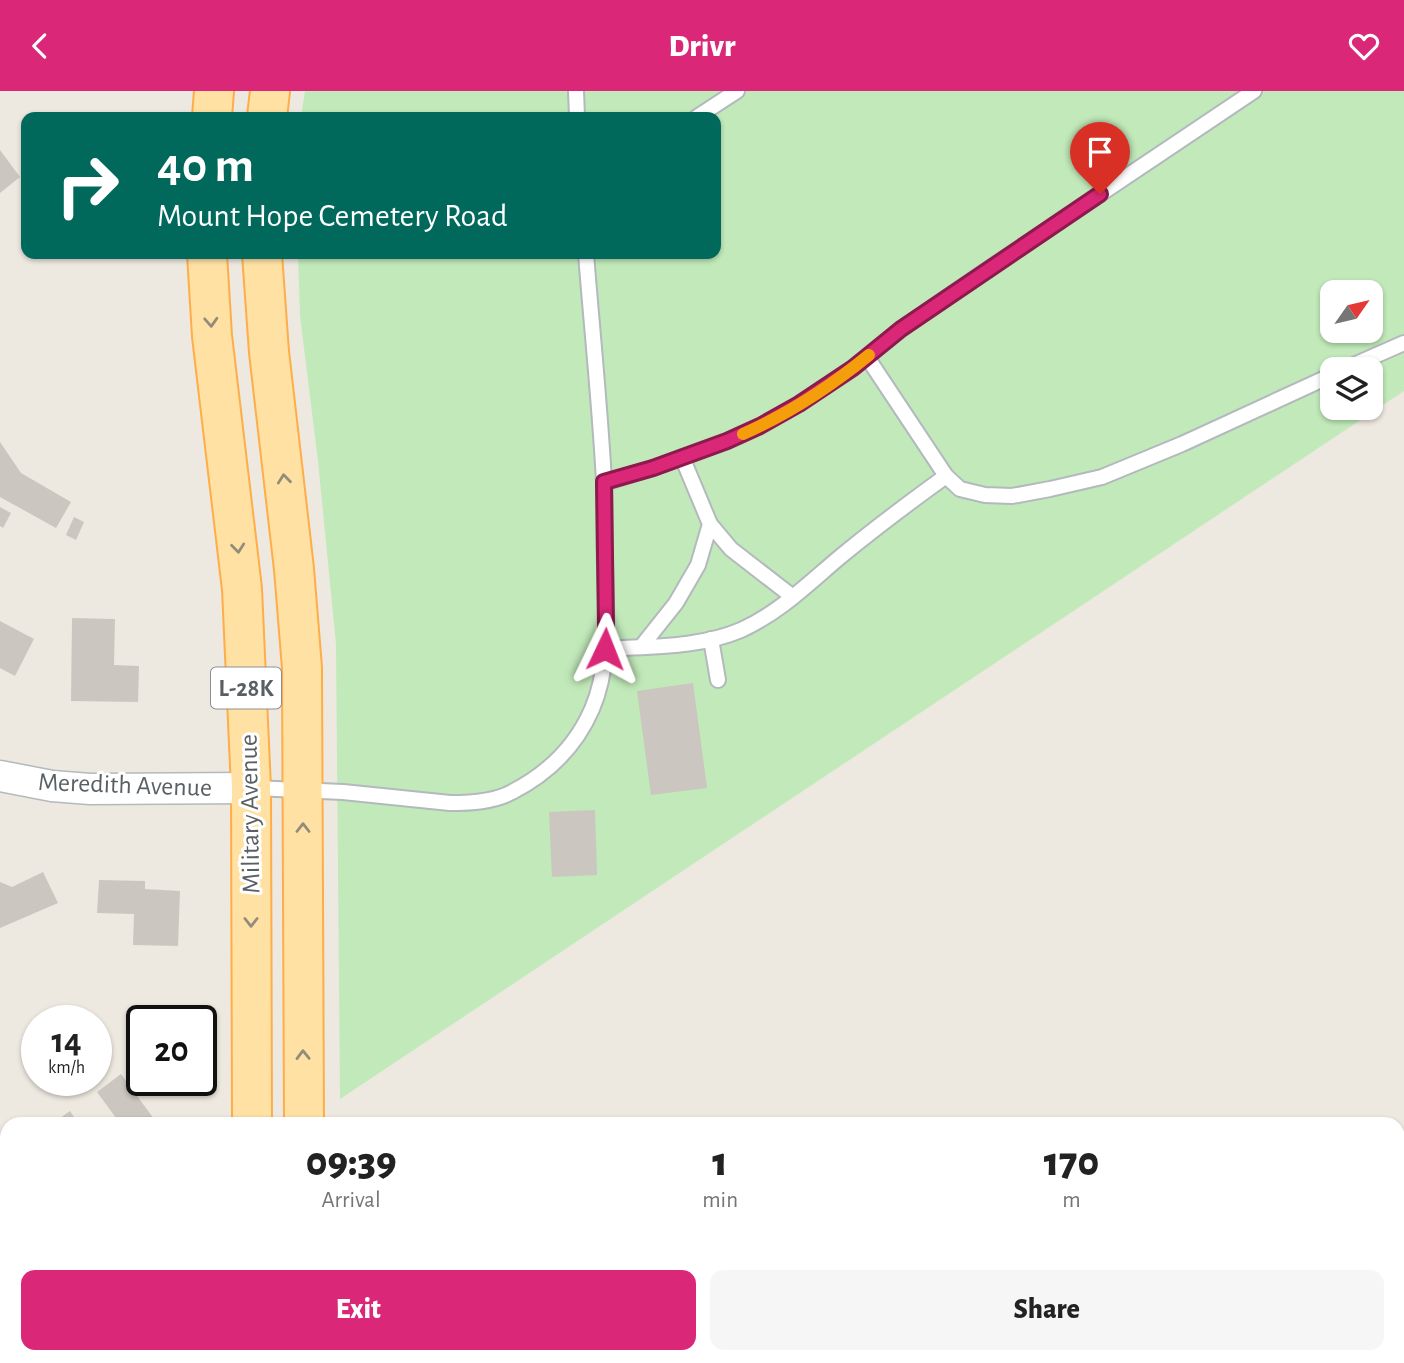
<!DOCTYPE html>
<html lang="en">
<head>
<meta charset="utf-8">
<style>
  :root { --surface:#fff; --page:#f6f6f6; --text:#222; --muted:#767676; --accent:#db2777 }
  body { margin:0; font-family:"Alegreya Sans",sans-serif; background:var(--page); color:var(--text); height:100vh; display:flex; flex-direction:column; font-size:26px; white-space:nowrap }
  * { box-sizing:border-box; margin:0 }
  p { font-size:23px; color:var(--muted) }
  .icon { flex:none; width:38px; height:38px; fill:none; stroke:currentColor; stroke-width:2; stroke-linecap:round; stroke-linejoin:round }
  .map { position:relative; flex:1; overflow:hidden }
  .side { position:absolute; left:0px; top:1026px; width:1405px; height:247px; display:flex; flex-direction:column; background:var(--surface); border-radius:21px 21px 0 0; box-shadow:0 2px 5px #0004 }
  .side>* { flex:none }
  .banner { position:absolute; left:21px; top:21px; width:700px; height:147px; border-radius:14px; box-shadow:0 2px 5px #0004; background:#00695c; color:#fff; overflow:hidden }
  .needle { width:46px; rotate:56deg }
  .controls { position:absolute; left:1320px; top:189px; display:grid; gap:14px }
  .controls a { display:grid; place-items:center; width:63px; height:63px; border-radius:14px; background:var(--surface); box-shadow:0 2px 5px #0004; font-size:35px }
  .speed { position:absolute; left:21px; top:914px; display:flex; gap:14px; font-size:35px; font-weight:700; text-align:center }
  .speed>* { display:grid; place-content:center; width:91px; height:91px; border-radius:50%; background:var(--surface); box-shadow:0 2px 5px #0004; line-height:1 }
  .speed small { font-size:18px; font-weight:400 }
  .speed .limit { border:4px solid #111; border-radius:10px; background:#fff; color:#111 }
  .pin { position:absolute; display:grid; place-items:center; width:60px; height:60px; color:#fff; margin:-72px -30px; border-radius:50% 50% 50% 0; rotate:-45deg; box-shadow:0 0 7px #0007 }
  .pin .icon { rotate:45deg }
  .me { position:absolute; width:77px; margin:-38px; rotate:2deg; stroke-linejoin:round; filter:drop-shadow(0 0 5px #0008) }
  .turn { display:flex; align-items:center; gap:24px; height:147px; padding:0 21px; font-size:32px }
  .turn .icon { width:91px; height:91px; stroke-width:2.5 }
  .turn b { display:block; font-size:49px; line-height:60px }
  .eta { display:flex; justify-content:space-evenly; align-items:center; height:119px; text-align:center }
  .eta b { font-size:42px; font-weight:800; line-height:49px }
  .cta { display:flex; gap:14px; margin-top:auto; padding:14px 21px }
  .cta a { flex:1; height:80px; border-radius:14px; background:var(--accent); color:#fff; font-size:28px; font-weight:800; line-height:80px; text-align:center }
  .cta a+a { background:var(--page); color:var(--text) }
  header { display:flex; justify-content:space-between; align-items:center; height:91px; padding:0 21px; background:var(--accent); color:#fff; font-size:32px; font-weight:800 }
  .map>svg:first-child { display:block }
</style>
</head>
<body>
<header><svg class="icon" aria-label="back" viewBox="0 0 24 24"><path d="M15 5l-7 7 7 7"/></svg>Drivr<svg class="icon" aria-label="heart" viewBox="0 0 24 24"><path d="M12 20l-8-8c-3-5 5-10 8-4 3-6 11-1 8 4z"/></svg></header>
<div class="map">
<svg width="1404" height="1272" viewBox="0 0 1404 1272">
  <rect width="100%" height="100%" fill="#eee9e0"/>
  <g fill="#c1e9b9" fill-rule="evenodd">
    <path d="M305 0H1404V300L340 1008 336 553 318 370 300 225 298 163H716V26H301ZM1332 201H1370V240H1332ZM1332 278H1370V317H1332Z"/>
    <polygon points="1404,1084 1404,1272 1075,1272 1087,1265 1398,1265 1398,1087"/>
  </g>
  <g fill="#cbc6bf">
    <polygon points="0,59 20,86 0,102"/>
    <polygon points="0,351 21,382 71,411 56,437 0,406"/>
    <polygon points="0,416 11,422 3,437 0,435"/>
    <polygon points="74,426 84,431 76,449 66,444"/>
    <polygon points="72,527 115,528 114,574 139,575 138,611 71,610"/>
    <polygon points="0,530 34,548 15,585 0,577"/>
    <polygon points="693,592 707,697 651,704 637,600"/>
    <polygon points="595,719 597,784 552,786 549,721"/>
    <polygon points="43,781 58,812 0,837 0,791 12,796"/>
    <polygon points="99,789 145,790 145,798 180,800 178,855 133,854 134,823 97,822"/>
    <polygon points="121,983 157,1032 117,1032 119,1031 97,1001"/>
    <polygon points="70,1020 78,1032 53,1032"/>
    <polygon points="7,1084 7,1118 0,1119 0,1085"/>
    <polygon points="111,1265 168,1265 170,1272 112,1272"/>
  </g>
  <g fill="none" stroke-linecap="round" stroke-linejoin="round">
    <g stroke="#b3b9bd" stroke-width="18">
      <g id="lane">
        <polyline points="576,0 577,26"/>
        <polyline points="697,26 737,0"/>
        <polyline points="867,266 946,385 960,398 985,404 1012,405 1050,398 1102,386 1182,353 1332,284"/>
        <polyline points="1345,278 1404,252"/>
        <polyline points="604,392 653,377 727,350 760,335 799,313 853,277 901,238 990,177 1254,0"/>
        <polyline points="710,433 731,458 793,506"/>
        <polyline points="711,548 718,589"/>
        <polyline points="641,556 676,512 698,474 710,433 682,366"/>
        <path d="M605 558C650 555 699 557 741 539 779 522 809 492 840 466 874 438 910 411 946 385"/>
        <path d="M252 697 343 701 450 712C470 712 494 711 512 701 547 683 576 655 592 618 611 574 606 523 605 476 604 448 605 419 604 391 600 315 592 239 586 163"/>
      </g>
    </g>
    <g stroke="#b3b9bd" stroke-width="33">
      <polyline id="street" points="0,685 52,695 90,698 251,697"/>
    </g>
    <g stroke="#b2b8bd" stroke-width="42">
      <polyline id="secondary" points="0,1232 7,1231"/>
    </g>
    <g stroke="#ffad48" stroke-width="42">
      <g id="primary">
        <polyline points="212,26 214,0"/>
        <polyline points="267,26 270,0"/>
        <polyline points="207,163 212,245 242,498 251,697 252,1032"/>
        <polyline points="262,163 269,261 294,478 302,577 304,1032"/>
        <polyline points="253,1265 253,1272"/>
        <polyline points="307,1265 307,1272"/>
      </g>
    </g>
    <use href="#lane" stroke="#fff" stroke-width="14"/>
    <use href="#street" stroke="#fff" stroke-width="30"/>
    <use href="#secondary" stroke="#fff" stroke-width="38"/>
    <use href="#primary" stroke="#ffe1a4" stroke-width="38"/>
  </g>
  <defs><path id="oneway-chevron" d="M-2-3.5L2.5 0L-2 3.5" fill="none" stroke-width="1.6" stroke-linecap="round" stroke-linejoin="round" transform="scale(1.75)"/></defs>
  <g stroke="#938c7a">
    <use href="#oneway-chevron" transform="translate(211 231) rotate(87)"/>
    <use href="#oneway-chevron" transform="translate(284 388) rotate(-96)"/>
    <use href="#oneway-chevron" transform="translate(238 457) rotate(84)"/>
    <use href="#oneway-chevron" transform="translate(303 737) rotate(-90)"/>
    <use href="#oneway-chevron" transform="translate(251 831) rotate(90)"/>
    <use href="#oneway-chevron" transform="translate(303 964) rotate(-91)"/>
  </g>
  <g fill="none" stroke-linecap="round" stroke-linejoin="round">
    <g stroke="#8e194d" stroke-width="18">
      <polyline id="route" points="605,558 606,536 604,391 653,377 727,350 760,335 799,313 853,277 901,238 1100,103"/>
    </g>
    <use href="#route" stroke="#db2777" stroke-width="12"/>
    <path stroke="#f59e0b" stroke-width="12" d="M743 343C788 323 831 295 869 264"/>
  </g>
  <g text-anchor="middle" stroke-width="6" stroke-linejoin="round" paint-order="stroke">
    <rect fill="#fff" stroke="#8b8f92" stroke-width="2" x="211" y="576.5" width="70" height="41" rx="5"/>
    <g font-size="24" font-weight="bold" fill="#595f63">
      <text x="246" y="605">L-28K</text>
    </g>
    <g font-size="26" fill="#595f63" stroke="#fff">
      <text transform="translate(125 693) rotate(2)" y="9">Meredith Avenue</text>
      <text transform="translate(249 723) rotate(-91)" y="9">Military Avenue</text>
    </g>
  </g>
</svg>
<div class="controls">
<a><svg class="needle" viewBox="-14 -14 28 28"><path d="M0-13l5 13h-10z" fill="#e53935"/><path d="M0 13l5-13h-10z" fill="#767676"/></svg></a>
<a><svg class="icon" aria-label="layers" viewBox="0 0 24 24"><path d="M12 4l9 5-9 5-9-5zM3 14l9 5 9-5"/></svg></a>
</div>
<div class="speed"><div>14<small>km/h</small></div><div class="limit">20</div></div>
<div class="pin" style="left:1100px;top:103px;background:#d93025"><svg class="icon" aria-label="arrive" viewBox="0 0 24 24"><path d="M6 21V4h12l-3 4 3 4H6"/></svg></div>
<svg class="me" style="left:605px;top:558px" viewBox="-20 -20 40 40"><path d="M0-17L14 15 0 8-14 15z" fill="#db2777" stroke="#fff" stroke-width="4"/></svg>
<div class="banner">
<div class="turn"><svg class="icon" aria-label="right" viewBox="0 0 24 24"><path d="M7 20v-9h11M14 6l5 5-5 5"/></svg><div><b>40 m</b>Mount Hope Cemetery Road</div></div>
</div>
<section class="side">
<div class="eta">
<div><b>09:39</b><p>Arrival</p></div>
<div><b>1</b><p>min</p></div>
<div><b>170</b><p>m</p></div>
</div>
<div class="cta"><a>Exit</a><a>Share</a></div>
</section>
</div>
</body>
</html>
